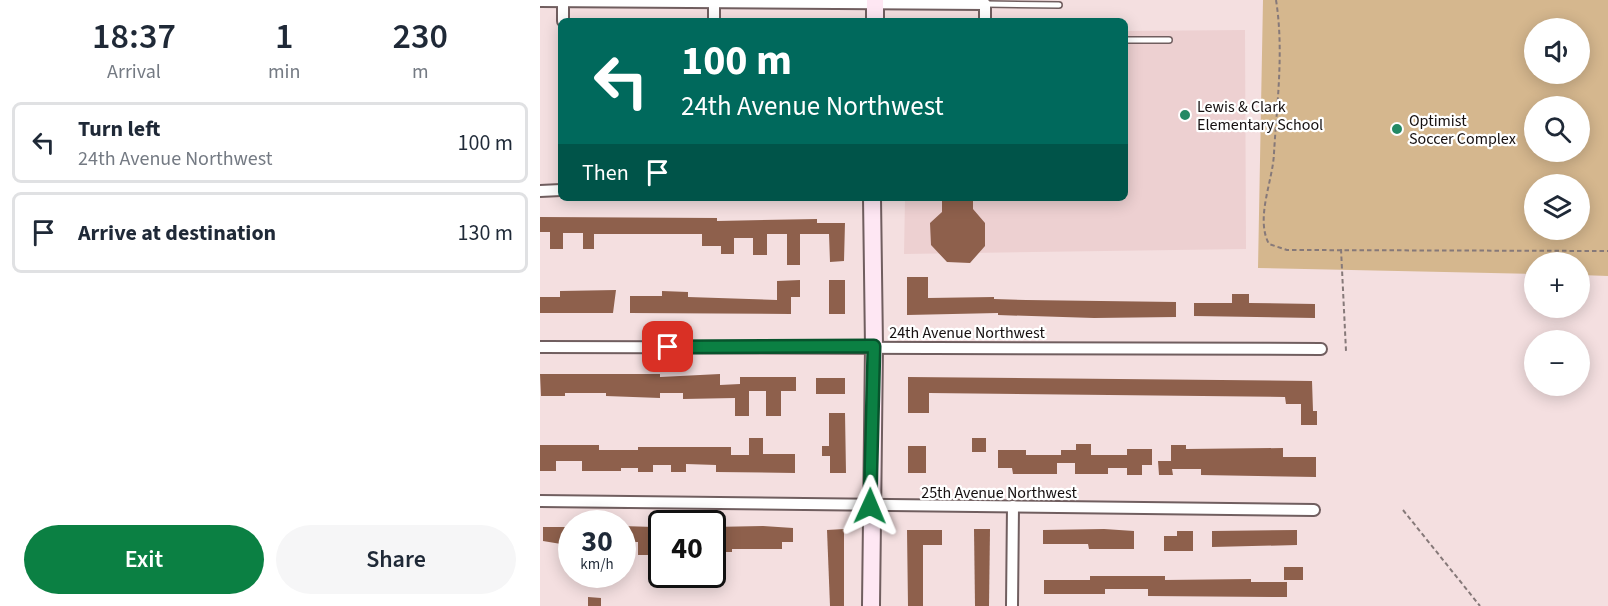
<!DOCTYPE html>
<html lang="en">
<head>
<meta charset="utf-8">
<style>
  :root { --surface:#fff; --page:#f6f6f7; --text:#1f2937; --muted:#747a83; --line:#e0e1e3; --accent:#0b8043 }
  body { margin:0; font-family:"Source Sans 3",sans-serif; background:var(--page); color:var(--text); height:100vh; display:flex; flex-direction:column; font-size:22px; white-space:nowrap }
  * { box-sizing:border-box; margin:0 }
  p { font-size:20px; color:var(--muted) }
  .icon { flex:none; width:33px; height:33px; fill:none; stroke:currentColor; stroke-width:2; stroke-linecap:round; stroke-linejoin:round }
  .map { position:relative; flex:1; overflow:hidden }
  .sheet { display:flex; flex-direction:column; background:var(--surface); width:540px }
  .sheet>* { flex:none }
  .guide { position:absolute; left:18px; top:18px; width:570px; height:183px; border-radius:9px; box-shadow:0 3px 15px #0003; background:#00695c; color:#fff; overflow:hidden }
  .controls { position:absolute; left:984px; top:18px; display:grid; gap:12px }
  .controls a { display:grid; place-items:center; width:66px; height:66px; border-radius:50%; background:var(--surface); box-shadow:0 3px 15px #0003; font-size:30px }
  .speed { position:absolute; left:18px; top:510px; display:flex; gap:12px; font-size:30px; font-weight:700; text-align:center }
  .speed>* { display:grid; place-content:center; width:78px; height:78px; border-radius:50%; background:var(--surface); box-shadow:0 3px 15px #0003; line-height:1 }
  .speed small { font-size:15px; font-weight:400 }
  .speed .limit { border:3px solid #111; border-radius:9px; background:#fff; color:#111 }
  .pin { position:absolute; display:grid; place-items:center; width:51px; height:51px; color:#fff; margin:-26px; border-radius:12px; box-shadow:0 3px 9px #0006 }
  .me { position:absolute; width:66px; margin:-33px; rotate:1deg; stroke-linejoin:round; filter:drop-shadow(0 0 4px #0008) }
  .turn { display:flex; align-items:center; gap:21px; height:126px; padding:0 24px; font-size:27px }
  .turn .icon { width:78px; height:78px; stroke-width:2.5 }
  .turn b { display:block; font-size:42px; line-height:51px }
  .then { display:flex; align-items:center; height:57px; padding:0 24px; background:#0003; gap:12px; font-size:22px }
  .eta { display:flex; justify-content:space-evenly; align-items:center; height:102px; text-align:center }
  .eta b { font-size:36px; font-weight:600; line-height:42px }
  .button { display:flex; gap:12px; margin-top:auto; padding:12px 24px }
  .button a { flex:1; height:69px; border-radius:36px; background:var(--accent); color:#fff; font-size:24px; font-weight:600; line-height:69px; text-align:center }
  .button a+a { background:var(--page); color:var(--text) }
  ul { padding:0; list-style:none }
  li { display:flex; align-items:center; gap:18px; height:81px; margin:0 12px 9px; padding:0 12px; border:3px solid var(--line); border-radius:9px }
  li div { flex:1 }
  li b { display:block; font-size:22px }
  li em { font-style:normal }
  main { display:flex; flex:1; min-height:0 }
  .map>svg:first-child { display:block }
</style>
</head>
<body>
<main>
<section class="sheet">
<div class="eta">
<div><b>18:37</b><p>Arrival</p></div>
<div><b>1</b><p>min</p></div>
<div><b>230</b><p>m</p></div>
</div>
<ul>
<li><svg class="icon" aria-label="left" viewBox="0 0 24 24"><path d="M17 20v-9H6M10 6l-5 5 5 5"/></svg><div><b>Turn left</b><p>24th Avenue Northwest</p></div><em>100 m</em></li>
<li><svg class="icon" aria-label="arrive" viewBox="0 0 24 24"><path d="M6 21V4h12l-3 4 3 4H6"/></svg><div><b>Arrive at destination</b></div><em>130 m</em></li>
</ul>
<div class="button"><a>Exit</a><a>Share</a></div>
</section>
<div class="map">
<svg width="1068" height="606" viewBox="0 0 1068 606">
  <rect width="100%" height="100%" fill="#f4dfe0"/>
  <polygon fill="#edd0d1" points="705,30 706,249 364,254 365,198 585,198 585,31"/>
  <path fill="#d5b78e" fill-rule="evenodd" d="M723 0H1068V276L1040 275V262H994V274L718 268ZM994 28H1040V74H994ZM994 106H1040V152H994ZM994 184H1040V230H994Z"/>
  <g fill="#8e604c">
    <polygon points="402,198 433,198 433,209 445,223 445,246 430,263 407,262 391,245 390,223 402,212"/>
    <polygon points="0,217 177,218 177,221 277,219 277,223 305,223 304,261 290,262 289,234 260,234 260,265 247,265 247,234 227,234 227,255 213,255 213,238 194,238 194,254 181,254 181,246 162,246 162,234 54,234 54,249 43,249 43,233 23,233 23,249 10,249 10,232 0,232"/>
    <polygon points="367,277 388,277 388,298 454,297 454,299 486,300 636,302 636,317 554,318 458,315 458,313 367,315"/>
    <polygon points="260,280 260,297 251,297 251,314 90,313 90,296 122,296 122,291 148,292 148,297 237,300 237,281"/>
    <rect x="289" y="280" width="16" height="34"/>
    <polygon points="76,290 73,313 0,313 0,297 20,297 20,291"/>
    <polygon points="692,294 709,294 709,303 775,304 775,318 654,316 654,303 692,303"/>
    <polygon points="0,374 120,374 120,377 180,374 180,385 200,384 200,377 256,377 256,391 241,391 241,416 226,416 226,391 209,391 209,416 195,416 195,398 143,399 143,393 120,393 120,398 66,396 66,393 25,393 25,396 1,396"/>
    <polygon points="368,377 772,381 773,411 777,411 777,425 761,425 761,404 746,404 745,397 389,393 389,413 368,413"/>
    <rect x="276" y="378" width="29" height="16"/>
    <polygon points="289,413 305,413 306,473 290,473 290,456 282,456 282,446 289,446"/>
    <polygon points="209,438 223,438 223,454 255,454 255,473 176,472 176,465 146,464 146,472 131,472 131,465 113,465 113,472 98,472 98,468 81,468 81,471 42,471 42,461 16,461 16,471 0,471 0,445 59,445 59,450 98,450 98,447 191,447 191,455 209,455"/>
    <rect x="432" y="438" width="14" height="14"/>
    <polygon points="536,444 551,444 551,455 587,455 587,449 612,449 612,465 602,465 602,475 587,475 587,468 568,468 568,474 535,474 535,463 517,463 517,474 473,474 472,468 458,468 458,450 486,450 486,455 521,455 521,450 536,450"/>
    <polygon points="631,445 646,445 646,449 743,448 743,457 776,457 776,477 661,475 661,469 632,469 633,475 619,475 618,461 631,461"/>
    <rect x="368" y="446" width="18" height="27"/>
    <polygon points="82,526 114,527 114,538 122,538 122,555 98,555 98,542 82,542"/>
    <polygon points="223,526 253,528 253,542 242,542 242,549 192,549 192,552 177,552 177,542 172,542 172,527"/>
    <polygon points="3,527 27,527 27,545 3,541"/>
    <polygon points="304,529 304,606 290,606 287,530"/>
    <polygon points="434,529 450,529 449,606 435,606"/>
    <polygon points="564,529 594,531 594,549 549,549 548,544 503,544 503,530"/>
    <polygon points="367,530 402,530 402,545 383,545 383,606 368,606"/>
    <polygon points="757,530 757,545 672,547 672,531"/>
    <polygon points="637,531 653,531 653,551 624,551 624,536 637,536"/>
    <rect x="744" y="567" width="19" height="13"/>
    <polygon points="550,576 625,576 625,580 711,579 711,582 747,582 747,597 608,596 608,589 565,589 565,594 504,594 504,580 550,580"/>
    <polygon points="48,597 61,598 61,606 48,606"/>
  </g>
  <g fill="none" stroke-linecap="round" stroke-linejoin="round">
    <g stroke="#705e5f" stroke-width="8">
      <g id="lane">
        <polyline points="446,4 519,5"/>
        <polyline points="585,40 629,40"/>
      </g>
    </g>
    <g stroke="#705e5f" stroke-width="14">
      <g id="street">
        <polyline points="0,1 445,4 445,21"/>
        <polyline points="23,21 23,0"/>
        <polyline points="174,21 174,0"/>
        <polyline points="0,191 21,190"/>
        <polyline points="0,347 781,349"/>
        <polyline points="0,501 774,510"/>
        <polyline points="472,606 473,506"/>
      </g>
    </g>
    <g stroke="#705e5f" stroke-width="20">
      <g id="secondary">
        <polyline points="335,21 335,0"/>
        <polyline points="331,606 334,346 332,198"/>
      </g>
    </g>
    <g stroke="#867979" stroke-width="2" stroke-dasharray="4.5 3" stroke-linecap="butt">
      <path d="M736 0C744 50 737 103 734 153 733 181 715 218 729 244L747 250 1068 251"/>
      <polyline points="801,249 806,351"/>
      <polyline points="863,510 940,606"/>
    </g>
    <use href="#lane" stroke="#fff" stroke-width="5"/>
    <use href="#street" stroke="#fff" stroke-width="10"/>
    <use href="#secondary" stroke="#fee7f3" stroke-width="16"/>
  </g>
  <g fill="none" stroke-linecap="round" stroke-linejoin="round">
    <g stroke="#07532c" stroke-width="15">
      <polyline id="route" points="128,347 334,346 330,506"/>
    </g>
    <use href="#route" stroke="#0b8043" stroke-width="10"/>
  </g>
  <g fill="#238964" stroke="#fff" stroke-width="2">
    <circle cx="645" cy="115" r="6"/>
    <circle cx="857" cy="129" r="6"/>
  </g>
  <g text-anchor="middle" stroke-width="4.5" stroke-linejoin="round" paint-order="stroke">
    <g font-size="16" fill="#150f0f" stroke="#fff" text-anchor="start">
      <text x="657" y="112">Lewis &amp; Clark<tspan x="657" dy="18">Elementary School</tspan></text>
      <text x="869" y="126">Optimist<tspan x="869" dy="18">Soccer Complex</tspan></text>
    </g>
    <g font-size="16" fill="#150f0f" stroke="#fff">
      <text x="427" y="338">24th Avenue Northwest</text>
      <text x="459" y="498">25th Avenue Northwest</text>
    </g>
  </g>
</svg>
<div class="controls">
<a><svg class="icon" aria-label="sound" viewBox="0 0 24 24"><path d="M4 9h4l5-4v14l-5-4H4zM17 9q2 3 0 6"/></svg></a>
<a><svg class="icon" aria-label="search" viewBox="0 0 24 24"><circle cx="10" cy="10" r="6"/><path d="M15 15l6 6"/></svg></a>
<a><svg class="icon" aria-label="layers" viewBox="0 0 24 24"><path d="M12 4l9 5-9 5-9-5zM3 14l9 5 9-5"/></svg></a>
<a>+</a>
<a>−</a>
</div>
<div class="speed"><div>30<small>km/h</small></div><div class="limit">40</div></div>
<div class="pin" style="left:128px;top:347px;background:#d93025"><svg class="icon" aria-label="arrive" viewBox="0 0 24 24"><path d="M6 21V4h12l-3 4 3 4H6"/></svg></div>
<svg class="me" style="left:330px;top:506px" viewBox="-20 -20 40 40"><path d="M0-17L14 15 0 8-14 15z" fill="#0b8043" stroke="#fff" stroke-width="4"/></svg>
<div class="guide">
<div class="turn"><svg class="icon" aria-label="left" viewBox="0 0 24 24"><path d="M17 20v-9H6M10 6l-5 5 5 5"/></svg><div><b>100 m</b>24th Avenue Northwest</div></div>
<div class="then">Then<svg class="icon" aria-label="arrive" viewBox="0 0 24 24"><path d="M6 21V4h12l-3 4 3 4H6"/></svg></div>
</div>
</div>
</main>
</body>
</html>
